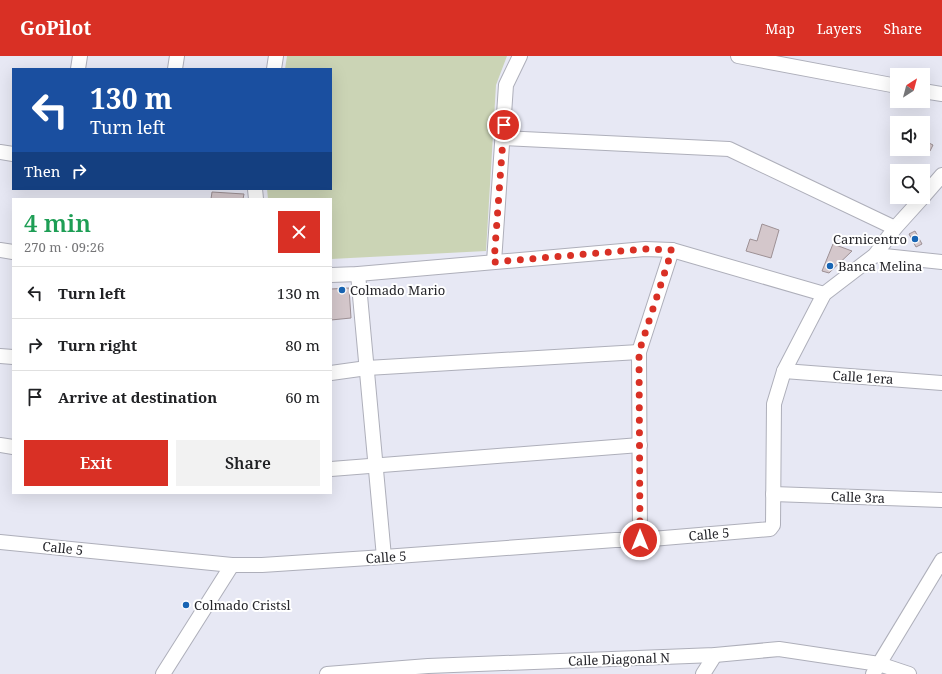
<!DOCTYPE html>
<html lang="en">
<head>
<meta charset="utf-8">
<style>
  :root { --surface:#fff; --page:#f2f2f2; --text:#202124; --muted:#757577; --line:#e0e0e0; --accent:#d93025 }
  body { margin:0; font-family:"Noto Serif",serif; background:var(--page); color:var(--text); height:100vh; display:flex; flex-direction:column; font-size:15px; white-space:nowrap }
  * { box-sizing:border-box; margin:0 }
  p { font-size:13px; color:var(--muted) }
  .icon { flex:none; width:22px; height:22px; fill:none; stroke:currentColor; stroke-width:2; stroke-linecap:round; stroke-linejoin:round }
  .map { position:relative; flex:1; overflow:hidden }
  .panel { position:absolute; left:12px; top:142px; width:320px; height:296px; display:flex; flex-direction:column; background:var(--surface); border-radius:0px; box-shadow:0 4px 16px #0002 }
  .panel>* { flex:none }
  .top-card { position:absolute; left:12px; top:12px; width:320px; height:122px; border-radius:0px; box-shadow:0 4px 16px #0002; background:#1a4fa0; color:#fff; overflow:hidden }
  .needle { width:26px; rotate:36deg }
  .buttons { position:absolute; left:890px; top:12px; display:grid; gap:8px }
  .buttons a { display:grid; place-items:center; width:40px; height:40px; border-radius:0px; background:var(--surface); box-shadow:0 4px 16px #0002; font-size:20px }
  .pin { position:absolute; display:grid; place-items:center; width:34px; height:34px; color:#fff; margin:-17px; border:2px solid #fff; border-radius:50%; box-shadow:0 1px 4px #0007 }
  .me { position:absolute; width:44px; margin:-22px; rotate:0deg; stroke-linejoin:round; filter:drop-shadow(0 0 3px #0008) }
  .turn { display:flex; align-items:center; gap:14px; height:84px; padding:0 12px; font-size:18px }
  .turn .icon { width:52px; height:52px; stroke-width:2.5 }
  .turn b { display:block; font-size:28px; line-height:34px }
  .then { display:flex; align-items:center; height:38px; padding:0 12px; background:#0003; gap:8px; font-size:15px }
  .round { display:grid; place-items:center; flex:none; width:42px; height:42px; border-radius:0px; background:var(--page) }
  .summary { display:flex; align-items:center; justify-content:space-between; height:68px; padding:0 12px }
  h1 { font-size:24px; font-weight:600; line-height:30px; color:#1e9e55 }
  .primary-button { display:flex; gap:8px; margin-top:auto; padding:8px 12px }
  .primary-button a { flex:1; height:46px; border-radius:0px; background:var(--accent); color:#fff; font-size:16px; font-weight:600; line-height:46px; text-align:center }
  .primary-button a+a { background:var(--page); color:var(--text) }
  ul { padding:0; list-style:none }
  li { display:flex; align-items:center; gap:12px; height:52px; padding:0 12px; border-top:1px solid var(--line) }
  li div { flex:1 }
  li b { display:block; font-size:15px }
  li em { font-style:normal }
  header { display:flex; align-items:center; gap:24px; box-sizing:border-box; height:56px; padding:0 20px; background:var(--accent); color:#fff }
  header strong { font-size:19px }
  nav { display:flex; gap:22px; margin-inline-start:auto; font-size:14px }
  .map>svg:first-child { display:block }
</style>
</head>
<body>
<header>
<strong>GoPilot</strong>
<nav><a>Map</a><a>Layers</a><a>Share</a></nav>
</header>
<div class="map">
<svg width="942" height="618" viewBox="0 0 942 618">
  <rect width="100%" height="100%" fill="#e7e8f4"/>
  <polygon fill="#cbd4b5" points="287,0 507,0 496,29 486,195 331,203 331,143 268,143 267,133 331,133 331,13 285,13"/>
  <g fill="#d4c7cb" stroke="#9d9094">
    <polygon points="923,84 933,89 930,95 923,91"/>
    <polygon points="212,136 244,138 243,143 211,143"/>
    <polygon points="762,168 779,174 771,202 746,195 750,183 757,185"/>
    <polygon points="915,175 922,188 916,191 909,178"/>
    <polygon points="833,188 852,195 829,217 822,215"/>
    <polygon points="349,232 351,262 331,264 331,233"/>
  </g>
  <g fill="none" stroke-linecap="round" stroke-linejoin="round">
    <g stroke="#aeafba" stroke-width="16">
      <g id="street">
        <polyline points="738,0 897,30"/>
        <polyline points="78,13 80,0"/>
        <polyline points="175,13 177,0"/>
        <polyline points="274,13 276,0"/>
        <polyline points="923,35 942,38"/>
        <polyline points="503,82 729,93 895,172"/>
        <polyline points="0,96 13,98"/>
        <polyline points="255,133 256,143"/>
        <polyline points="923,141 942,119"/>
        <polyline points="0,194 13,196"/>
        <polyline points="875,199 942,206"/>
        <polyline points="494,206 506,29 520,0"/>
        <polyline points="358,218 384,501"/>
        <polyline points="331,219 358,218 645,193 672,194 824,238"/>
        <polyline points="0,300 13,301"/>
        <polyline points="784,315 942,327"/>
        <polyline points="331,317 367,312 639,296"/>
        <polyline points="0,389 13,391"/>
        <polyline points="331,413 640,389"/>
        <polyline points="773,438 942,444"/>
        <polyline points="640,484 639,296 672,194"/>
        <polyline points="0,486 232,509 262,509 384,501 615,484 640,484 770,473 773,469 774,348 784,315 824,238 875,199 895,172 923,141"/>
        <polyline points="163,618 232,509"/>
        <polyline points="327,618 428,610 715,599 779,593 879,608 909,618"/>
        <polyline points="703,618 715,599"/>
        <polyline points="873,618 942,504"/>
      </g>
    </g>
    <use href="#street" stroke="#fff" stroke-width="14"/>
  </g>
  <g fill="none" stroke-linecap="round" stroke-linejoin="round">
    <polyline stroke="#d93025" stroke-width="7" stroke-dasharray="0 12.6" points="504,69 494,206 645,193 672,194 639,296 640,484"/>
  </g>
  <g fill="#1865b4" stroke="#fff" stroke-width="1.5">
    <circle cx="915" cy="183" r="4"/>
    <circle cx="830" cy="210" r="4"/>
    <circle cx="342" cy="234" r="4"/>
    <circle cx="186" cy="549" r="4"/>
  </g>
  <g text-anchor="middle" stroke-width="4" stroke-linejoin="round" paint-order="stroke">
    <g font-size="13" fill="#25252a" stroke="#fff" text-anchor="start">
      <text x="907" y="188" text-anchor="end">Carnicentro</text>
      <text x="838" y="215">Banca Melina</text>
      <text x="350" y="239">Colmado Mario</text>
      <text x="194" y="554">Colmado Cristsl</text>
    </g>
    <g font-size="13" fill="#25252a" stroke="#fff">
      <text transform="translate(863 321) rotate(4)" y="5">Calle 1era</text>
      <text transform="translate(858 441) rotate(2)" y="5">Calle 3ra</text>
      <text transform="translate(709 478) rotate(-5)" y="5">Calle 5</text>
      <text transform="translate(63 492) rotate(6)" y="5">Calle 5</text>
      <text transform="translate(386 501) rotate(-4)" y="5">Calle 5</text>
      <text transform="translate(619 603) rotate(-2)" y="5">Calle Diagonal N</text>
    </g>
  </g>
</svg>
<div class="buttons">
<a><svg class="needle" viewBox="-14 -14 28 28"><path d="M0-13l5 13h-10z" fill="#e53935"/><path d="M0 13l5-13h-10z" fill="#757577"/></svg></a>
<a><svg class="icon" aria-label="sound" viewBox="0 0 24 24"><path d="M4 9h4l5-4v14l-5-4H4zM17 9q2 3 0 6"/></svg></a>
<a><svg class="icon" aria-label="search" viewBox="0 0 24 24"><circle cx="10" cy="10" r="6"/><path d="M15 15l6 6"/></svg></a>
</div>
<div class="pin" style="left:504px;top:69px;background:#d93025"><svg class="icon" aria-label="arrive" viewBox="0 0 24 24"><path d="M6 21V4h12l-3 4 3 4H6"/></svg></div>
<svg class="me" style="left:640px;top:484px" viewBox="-20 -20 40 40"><circle r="17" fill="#d93025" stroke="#fff" stroke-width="3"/><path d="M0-11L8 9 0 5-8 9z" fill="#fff"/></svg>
<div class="top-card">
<div class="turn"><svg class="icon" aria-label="left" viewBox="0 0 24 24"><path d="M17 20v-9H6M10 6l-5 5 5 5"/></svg><div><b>130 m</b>Turn left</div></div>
<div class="then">Then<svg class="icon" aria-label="right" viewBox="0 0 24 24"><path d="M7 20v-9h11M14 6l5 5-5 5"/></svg></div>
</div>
<section class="panel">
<div class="summary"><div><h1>4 min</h1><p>270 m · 09:26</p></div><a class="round" style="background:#d93025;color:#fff"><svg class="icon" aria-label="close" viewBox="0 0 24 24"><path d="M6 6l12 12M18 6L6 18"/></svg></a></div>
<ul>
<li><svg class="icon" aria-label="left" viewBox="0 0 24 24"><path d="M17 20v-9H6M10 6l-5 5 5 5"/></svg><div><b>Turn left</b></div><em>130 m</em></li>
<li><svg class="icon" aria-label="right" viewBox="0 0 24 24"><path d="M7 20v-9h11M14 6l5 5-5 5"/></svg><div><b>Turn right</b></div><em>80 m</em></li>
<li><svg class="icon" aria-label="arrive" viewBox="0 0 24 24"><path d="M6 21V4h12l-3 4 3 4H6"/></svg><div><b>Arrive at destination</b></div><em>60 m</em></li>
</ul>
<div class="primary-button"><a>Exit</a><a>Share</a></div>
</section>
</div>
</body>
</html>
